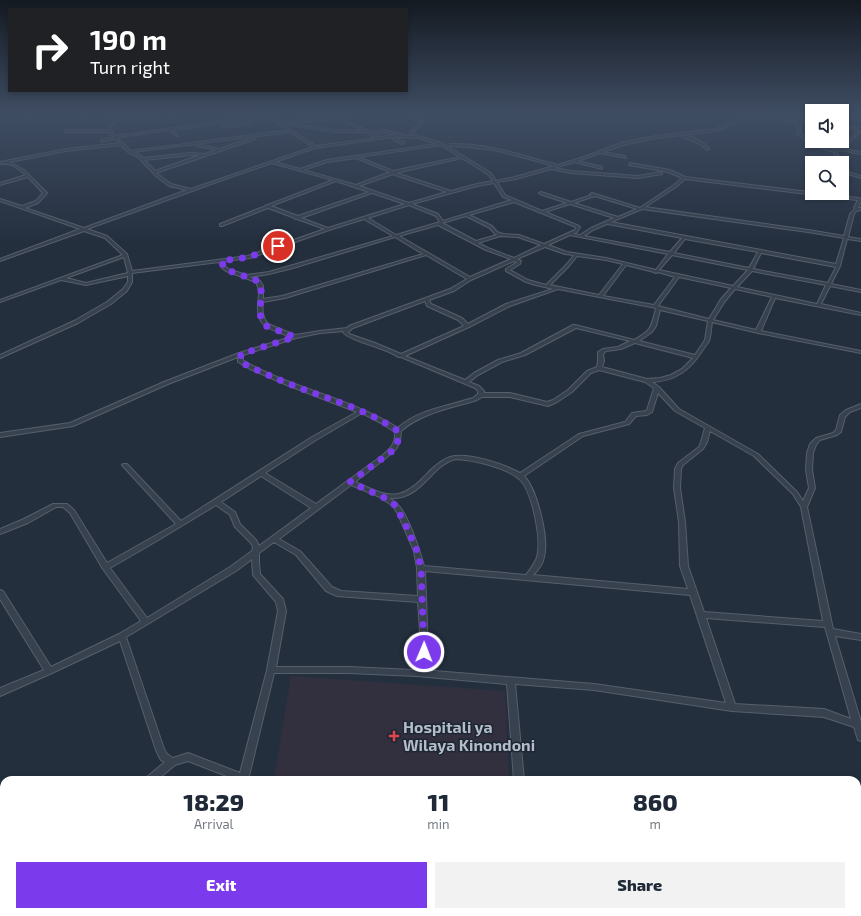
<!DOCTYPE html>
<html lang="en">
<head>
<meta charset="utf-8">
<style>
  :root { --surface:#fff; --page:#f2f2f3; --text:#1f2937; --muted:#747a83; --accent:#7c3aed }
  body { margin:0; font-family:"Exo 2",sans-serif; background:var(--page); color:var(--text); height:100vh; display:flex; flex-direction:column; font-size:15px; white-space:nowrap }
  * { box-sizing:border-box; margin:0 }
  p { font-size:13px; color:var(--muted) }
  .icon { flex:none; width:22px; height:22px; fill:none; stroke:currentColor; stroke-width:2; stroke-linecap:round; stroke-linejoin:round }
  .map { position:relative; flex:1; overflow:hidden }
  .sheet { position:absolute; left:0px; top:776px; width:861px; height:140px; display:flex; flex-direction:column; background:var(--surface); border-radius:12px 12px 0 0; box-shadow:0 2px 6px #0003 }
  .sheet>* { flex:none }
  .banner { position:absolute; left:8px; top:8px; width:400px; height:84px; border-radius:0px; box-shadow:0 2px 6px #0003; background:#202124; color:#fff; overflow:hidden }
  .buttons { position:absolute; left:805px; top:104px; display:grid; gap:8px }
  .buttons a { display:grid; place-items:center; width:44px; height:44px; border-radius:0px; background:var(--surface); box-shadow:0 2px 6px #0003; font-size:20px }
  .pin { position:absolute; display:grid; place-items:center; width:34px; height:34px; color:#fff; margin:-17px; border:2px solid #fff; border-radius:50%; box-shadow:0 1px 4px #0007 }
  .me { position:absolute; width:44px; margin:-22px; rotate:1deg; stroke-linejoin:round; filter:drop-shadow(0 0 3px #0008) }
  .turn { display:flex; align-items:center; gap:14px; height:84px; padding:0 16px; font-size:18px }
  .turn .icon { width:52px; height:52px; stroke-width:2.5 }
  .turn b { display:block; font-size:28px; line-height:34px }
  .eta { display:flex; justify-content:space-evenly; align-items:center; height:68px; text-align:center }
  .eta b { font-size:24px; font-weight:800; line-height:28px }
  .primary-button { display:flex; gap:8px; margin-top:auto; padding:8px 16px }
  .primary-button a { flex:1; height:46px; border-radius:0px; background:var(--accent); color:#fff; font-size:16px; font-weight:800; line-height:46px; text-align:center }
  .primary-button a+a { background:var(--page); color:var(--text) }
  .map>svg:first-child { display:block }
</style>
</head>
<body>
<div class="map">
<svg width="861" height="916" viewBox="0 0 861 916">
  <rect width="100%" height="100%" fill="#242f3e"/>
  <g fill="#32303f">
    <polygon points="291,676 505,691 509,780 274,780"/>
    <rect x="247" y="912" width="261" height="4"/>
  </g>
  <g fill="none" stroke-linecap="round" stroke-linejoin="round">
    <g stroke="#565f6c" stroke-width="2">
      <g id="minor">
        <polygon points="0,114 38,114 0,115"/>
        <path d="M77 114 138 115 177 114 138 117 122 116 111 127 112 133 116 136 229 120 269 117 265 114H267L280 122 339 117 372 133 385 130 402 134 401 135 385 132 374 134 378 137 393 135 414 136 410 132 421 122 412 119 422 114H424V115L415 119 424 122 413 132 417 136 442 143 491 173 496 181 515 177 554 166 518 156 494 150 468 147 451 146 450 144C473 143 502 149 525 156 535 159 545 162 555 164V166L587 156 621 143 656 136 715 129 745 116 758 114H761L757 115 796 122V121L802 114H804L799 120 812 122V124L799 122 800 124V133L810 141 835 150 839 148 860 130 842 128V126L861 128V131L842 149 861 152V154L840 150 837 151 839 163H837L834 152 808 143 798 134 797 124 754 116 747 118 716 131 656 138 623 145 603 152 625 156 626 158 600 153 578 161 602 167V169L575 162 554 168 571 171 638 176 661 172 662 174 638 178 571 173 551 169 516 179 497 182 505 195 542 211 567 203 540 194 539 193 541 192 571 202 592 195 590 194 592 193 640 208 674 185 682 178 668 172 629 165 630 163 670 170 685 177 858 198 861 199V201L858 208H861V210L856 211 854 214 848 237 861 239V241L847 239 840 266 831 284 861 290V292L830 286 821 304 861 313V315L775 298 761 331 861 351V353L758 333 712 322C711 328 711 335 709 341 707 344 704 348 702 351 690 370 675 381 652 382L659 387 679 409 758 454 797 492 803 501 809 488 806 470 807 453 810 444 816 438 833 433 836 430 840 415 846 410 861 404V408L850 412 845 417 841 432 837 435 820 440 816 445 813 453 812 470 815 488 807 507 833 629 861 634V640L835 636 861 722V741L858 740 854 727 824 717 732 711 594 690 515 684 524 780H514L507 684 416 676 349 673H274L248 780H237L188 761 175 765 157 780H145L147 777 165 762 161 760 156 750 120 641 52 673 0 696V688L44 670 0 599V590L3 591 51 667 119 634 141 621 103 569 70 513 63 507H56L28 523 0 534V529L24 519 53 504H67L74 510 107 563 176 524 123 466 122 465 123 464H127L181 521 312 437 357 412 287 385 250 369 238 362V357L168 384 73 426 0 437V433L70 423 164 382 239 353 291 337C272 329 256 329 258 304 259 296 260 289 256 282L226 271 222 268 219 262 132 273V282L127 291 111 304 78 323 0 358V355L74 321 107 302 123 289 128 282V276L86 285 61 280 0 302V300L123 255 105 238 84 231 0 261V259L80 229 0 201V199L22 206 36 201 43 193 28 177 0 185V183L26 175C18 168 11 162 0 164V162L66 149 120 143 116 139 101 142V140L114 138 109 132H65L64 131 65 130H109V126L119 116ZM271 119 289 130 131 151 118 139 119 137 170 130 177 137 178 136 172 130 229 122ZM339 119 364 131 335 130 294 124 293 125 335 132H366L375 138 316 146 282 124ZM290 132 313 147 191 189 171 184 156 173 255 139V137L219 149 197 144V146L217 150 205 154 191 153 143 158 140 155 133 152ZM392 137 395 141 403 144 404 142 397 139 395 137 418 138 437 144 327 160 300 169 275 162 315 148ZM121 145 129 153 138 157 156 176 169 186 187 190 84 228 25 208 38 203 47 193 24 170 10 162 66 151ZM441 145 460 157 393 171 358 157ZM191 155H200L155 171 144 160ZM356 158 390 172 356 185 303 170 327 162ZM462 158 489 175 493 181 477 184 451 191 396 173ZM272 163 333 180 268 205H266V206L220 224V226H222L268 208 295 218V219H297L325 229 248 256 132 271 127 254 107 236 87 229 228 178ZM393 174 398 176 447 192 409 203 359 186ZM685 179 857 200H858L854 208 855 209 850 214 844 236 808 230 645 207 676 187ZM336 181 369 192 298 216 271 206ZM494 183 503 197 512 200 443 221 438 214 412 204 477 186ZM372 193 405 204 328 228 301 218ZM595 196 637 209 618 217 574 203ZM514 202 576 227 575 230 544 244 519 235 503 234 497 232 492 226 469 215ZM570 204 614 218 591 228 580 235 573 234 577 232 580 227 579 226 545 212ZM409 205 436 216 440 222 396 235 368 218ZM642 209 808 232 844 238 836 264 611 222ZM466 216 490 228 495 234 497 235 476 241 442 223ZM364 219 393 236 269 272 246 275 228 269 225 266 223 261 250 258 329 230ZM607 224H608L682 238 670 252 584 236 593 230ZM438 225 486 250 511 259 470 277 399 236ZM570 235 668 254 656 270 606 258 567 252 548 245ZM500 236 518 237 541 245 514 258 488 248 478 243ZM395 237 423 254 282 296 263 299V286L260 281 250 277 269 274 293 268ZM685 239 758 252 749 268 674 253ZM545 247 565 254 574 255 567 264 546 285 528 280 510 270 520 264 521 261 517 259ZM761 253 836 267 828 283 753 269ZM426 255 467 279 450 289 349 326 347 328 320 331 295 335 268 324C262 317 262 310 263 302L285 298ZM672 255 748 270 733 286 659 270ZM577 256 606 260 623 264 599 295 550 285 569 266ZM124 257 128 273 86 283 66 278ZM514 261 517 262 516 263 506 269V271L526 282 536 285 553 289 506 304 468 324 462 318 431 304 429 300 454 291 471 280ZM626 265 654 272 656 273 658 272 675 277 654 305 603 296ZM752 271 826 285 817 304 737 287ZM679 277 731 288 721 299 709 319 658 306ZM558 289 656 308C651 328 652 330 634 340L575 325H573L521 353 498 360 474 373 465 380 405 356 469 327 510 306ZM735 289 772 297 756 330 713 320 725 301ZM425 301 427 306 458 320 464 326 401 354 375 343 349 334 348 332 353 328ZM660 310 708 321 705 340 695 355 639 341 652 332 656 326ZM576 328 630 341 618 347 603 349 598 352V361L597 367 587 371 568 390 553 400 547 402 510 393H484V391L479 386 469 382 478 375 502 362 525 355ZM344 331 343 332C349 341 387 348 398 357H401L475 388 478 391V394L473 398C448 406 417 410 398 428 361 405 319 394 279 378 267 372 254 368 243 360V355L296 338 320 333ZM635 343 693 358 682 369 671 375 660 378 647 379 602 367 604 361 603 354 606 351 621 349ZM599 370 645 382 654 388 647 410 646 411 632 413 625 422 579 434 520 473C503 464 468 452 450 457 444 459 439 463 434 467 423 477 413 491 398 494 383 497 368 487 355 482L387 457 396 449 400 442 401 431C421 413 452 408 477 400L482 397H510L548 406 557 402 572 392 591 373ZM658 393 675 411 705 428 701 442 699 447 678 463 675 469 674 488 679 522 680 566 688 589 533 575C538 570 543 564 544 557 549 538 537 489 524 476L583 436 629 424 636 416 647 415 652 412ZM362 413 381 423 395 432C396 443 391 448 383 455L316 504 265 473 316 440ZM710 431 754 456 793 494 801 507 823 621 704 612 688 566 685 522 680 488 681 469 683 465 703 449 707 442ZM456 459C474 460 504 467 518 478 532 488 542 540 537 557 535 564 530 569 526 575L424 566C420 551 408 514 397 504 395 502 392 500 389 498 422 501 430 465 456 459ZM261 476 311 508 259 546 256 540 240 524 235 512 221 502ZM351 485 380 497 381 498 393 506 398 514 414 551 417 568 418 596 341 591 332 587 300 551 279 539ZM216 505 230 515 235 527 251 543 253 547 252 551 230 567 147 618 110 568 160 539ZM274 542 296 555 326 591 337 596 418 602C419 622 424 651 414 670L349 667H276L286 611 283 599 260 574 259 562V553ZM252 559 253 575 276 602 278 611 267 670 240 773 188 753 173 758 167 754 164 749 126 637 236 571ZM425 571 690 595 726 703 594 684 422 670 425 664 428 651ZM706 618 825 627 851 719 824 709 735 704Z"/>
        <polygon points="249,121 250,123 231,127 222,126 231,125"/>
        <path d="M683 135C692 137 704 141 709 149L707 150 700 144 682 137Z"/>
        <polygon points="842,170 861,176 861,178 842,172"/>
        <polygon points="4,875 4,886 0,888 0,877"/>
        <rect x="223" y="912" width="10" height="4"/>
        <rect x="524" y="912" width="10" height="4"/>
      </g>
    </g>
    <use href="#minor" fill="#38414e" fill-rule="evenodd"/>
  </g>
  <linearGradient id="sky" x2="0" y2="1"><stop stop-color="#141a22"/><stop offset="0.47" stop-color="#3f4d63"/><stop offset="1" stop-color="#3f4d63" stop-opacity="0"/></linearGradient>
  <rect width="861" height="242" fill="url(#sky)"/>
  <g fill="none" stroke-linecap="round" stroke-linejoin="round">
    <path stroke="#7c3aed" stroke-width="7" stroke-dasharray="0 12.6" d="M278 246 249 257 221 261 224 267 227 270 258 281C267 295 253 314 266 326L295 337 241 354 240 361C250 368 262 372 273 377 315 396 360 405 398 431 399 439 398 444 392 451L350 482 383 497 395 505 406 526 417 551 421 568 424 652"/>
  </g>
  <path fill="#e0444e" stroke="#1d2633" stroke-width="1.5" d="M392 730h4v4h4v4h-4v4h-4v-4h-4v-4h4z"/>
  <g text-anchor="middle" stroke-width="3" stroke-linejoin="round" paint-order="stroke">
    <g font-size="16" font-weight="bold" fill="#b4bcc9" stroke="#1d2633" text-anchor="start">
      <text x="403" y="733">Hospitali ya<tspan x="403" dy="18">Wilaya Kinondoni</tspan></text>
    </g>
  </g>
</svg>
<div class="buttons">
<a><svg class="icon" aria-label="sound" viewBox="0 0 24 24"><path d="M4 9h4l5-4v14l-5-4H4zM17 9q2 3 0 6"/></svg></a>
<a><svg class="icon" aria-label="search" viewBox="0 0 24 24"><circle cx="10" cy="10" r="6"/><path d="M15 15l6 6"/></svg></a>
</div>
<div class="pin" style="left:278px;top:246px;background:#d93025"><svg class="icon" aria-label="arrive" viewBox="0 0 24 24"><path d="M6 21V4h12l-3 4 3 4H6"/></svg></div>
<svg class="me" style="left:424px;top:652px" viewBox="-20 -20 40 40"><circle r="17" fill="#7c3aed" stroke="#fff" stroke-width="3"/><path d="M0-11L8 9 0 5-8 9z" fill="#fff"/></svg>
<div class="banner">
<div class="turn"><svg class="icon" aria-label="right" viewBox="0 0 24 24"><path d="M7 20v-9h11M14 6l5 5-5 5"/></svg><div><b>190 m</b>Turn right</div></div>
</div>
<section class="sheet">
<div class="eta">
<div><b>18:29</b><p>Arrival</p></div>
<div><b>11</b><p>min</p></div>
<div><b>860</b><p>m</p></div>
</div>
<div class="primary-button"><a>Exit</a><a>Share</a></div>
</section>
</div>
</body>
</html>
